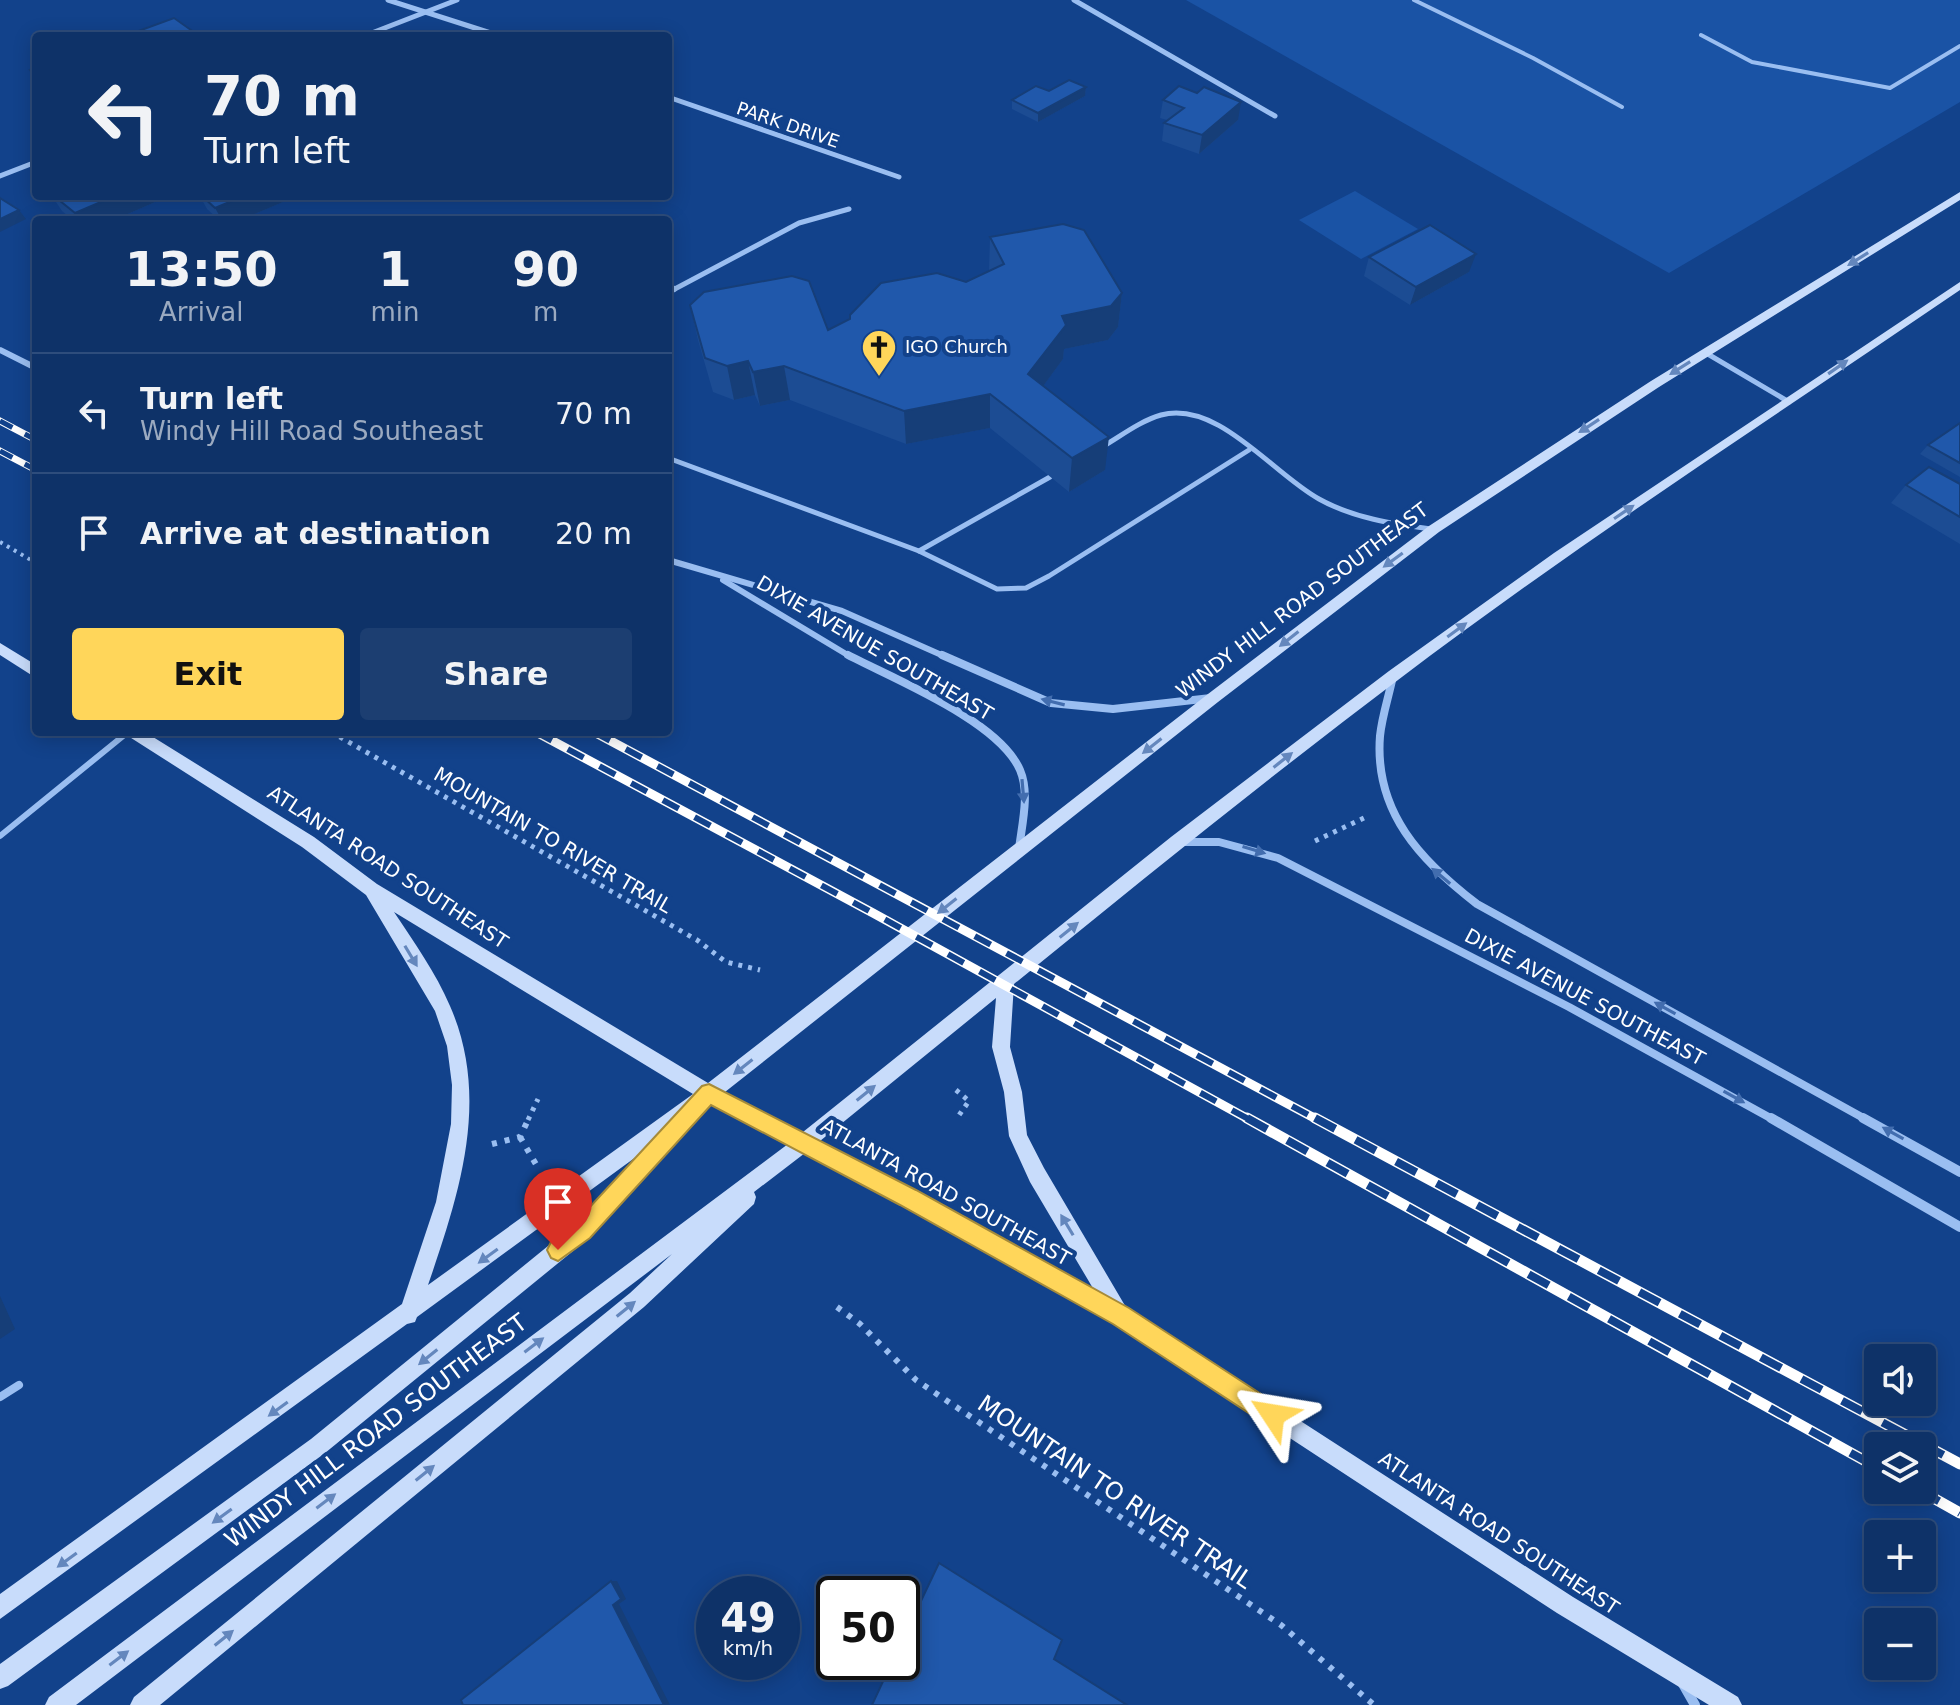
<!DOCTYPE html>
<html lang="en">
<head>
<meta charset="utf-8">
<style>
  :root { --surface:#0e3268; --page:#1c3e71; --text:#f1f3f6; --muted:#9baac0; --line:#2e4d7c; --accent:#ffd65a }
  body { margin:0; font-family:"DejaVu Sans",sans-serif; background:var(--page); color:var(--text); height:100vh; display:flex; flex-direction:column; font-size:30px; white-space:nowrap }
  * { box-sizing:border-box; margin:0 }
  p { font-size:26px; color:var(--muted) }
  .icon { flex:none; width:44px; height:44px; fill:none; stroke:currentColor; stroke-width:2; stroke-linecap:round; stroke-linejoin:round }
  .map { position:relative; flex:1; overflow:hidden }
  .sheet { position:absolute; left:32px; top:216px; width:640px; height:520px; display:flex; flex-direction:column; background:var(--surface); border-radius:8px; box-shadow:0 4px 20px #0003,0 0 0 2px var(--line) }
  .sheet>* { flex:none }
  .top-card { position:absolute; left:32px; top:32px; width:640px; height:168px; border-radius:8px; box-shadow:0 4px 20px #0003,0 0 0 2px var(--line); background:#0e3268; color:var(--text); overflow:hidden }
  .buttons { position:absolute; left:1864px; top:1344px; display:grid; gap:16px }
  .buttons a { display:grid; place-items:center; width:72px; height:72px; border-radius:8px; background:var(--surface); box-shadow:0 4px 20px #0003,0 0 0 2px var(--line); font-size:40px }
  .speed { position:absolute; left:696px; top:1576px; display:flex; gap:16px; font-size:40px; font-weight:700; text-align:center }
  .speed>* { display:grid; place-content:center; width:104px; height:104px; border-radius:50%; background:var(--surface); box-shadow:0 4px 20px #0003,0 0 0 2px var(--line); line-height:1 }
  .speed small { font-size:20px; font-weight:400 }
  .speed .limit { border:4px solid #111; border-radius:12px; background:#fff; color:#111 }
  .pin { position:absolute; display:grid; place-items:center; width:68px; height:68px; color:#fff; margin:-82px -34px; border-radius:50% 50% 50% 0; rotate:-45deg; box-shadow:0 0 8px #0007 }
  .pin .icon { rotate:45deg }
  .me { position:absolute; width:88px; margin:-44px; rotate:303deg; stroke-linejoin:round; filter:drop-shadow(0 0 6px #0008) }
  .turn { display:flex; align-items:center; gap:28px; height:168px; padding:0 40px; font-size:36px }
  .turn .icon { width:104px; height:104px; stroke-width:2.5 }
  .turn b { display:block; font-size:56px; line-height:68px }
  .eta { display:flex; justify-content:space-evenly; align-items:center; height:136px; text-align:center }
  .eta b { font-size:48px; font-weight:700; line-height:56px }
  .primary-button { display:flex; gap:16px; margin-top:auto; padding:16px 40px }
  .primary-button a { flex:1; height:92px; border-radius:8px; background:var(--accent); color:#111; font-size:32px; font-weight:700; line-height:92px; text-align:center }
  .primary-button a+a { background:var(--page); color:var(--text) }
  ul { padding:0; list-style:none }
  li { display:flex; align-items:center; gap:24px; height:120px; padding:0 40px; border-top:2px solid var(--line) }
  li div { flex:1 }
  li b { display:block; font-size:30px }
  li em { font-style:normal }
  .map>svg:first-child { display:block }
</style>
</head>
<body>
<div class="map">
<svg width="1960" height="1705" viewBox="0 0 1960 1705">
  <rect width="100%" height="100%" fill="#12428b"/>
  <g fill="#1a53a5">
    <polygon points="1186,0 1960,0 1960,102 1669,273"/>
    <polygon points="1355,191 1418,229 1361,259 1299,220"/>
  </g>
  <g fill="none" stroke-linecap="round" stroke-linejoin="round">
    <polyline stroke="#9abef1" stroke-width="4" stroke-dasharray="3 5" stroke-linecap="butt" points="0,542 36,563"/>
    <g stroke="#9abef1" stroke-width="5" stroke-dasharray="4 6" stroke-linecap="butt">
      <polyline points="331,732 697,940 726,962 760,970"/>
      <polyline points="1315,841 1364,818"/>
      <polyline points="956,1090 969,1101 957,1118"/>
      <polyline points="528,1120 538,1099"/>
    </g>
    <g stroke="#9abef1" stroke-width="6" stroke-dasharray="5 8" stroke-linecap="butt">
      <polyline points="520,1137 537,1166"/>
      <polyline points="492,1144 520,1137 529,1118"/>
      <polyline points="837,1307 860,1324 916,1380 1281,1625 1374,1705"/>
    </g>
    <g stroke="#9abef1" stroke-width="4">
      <polyline points="1414,0 1533,58 1622,107"/>
      <polyline points="1701,35 1752,62 1890,88 1960,46"/>
    </g>
    <g stroke="#9abef1" stroke-width="5">
      <polyline points="1706,353 1789,402"/>
      <path d="M1102 447C1121 436 1140 421 1161 415 1218 400 1273 474 1319 499 1353 518 1393 524 1431 529"/>
      <polyline points="668,458 919,551 997,589 1026,588 1049,576 1249,450"/>
      <polyline points="919,551 1050,477"/>
    </g>
    <polyline stroke="#9abef1" stroke-width="6" points="0,836 128,732"/>
    <polyline stroke="#9abef1" stroke-width="8" points="0,1397 19,1385"/>
    <g stroke="#9abef1" stroke-width="5">
      <polyline points="388,0 500,36"/>
      <polyline points="1074,0 1275,116"/>
      <polyline points="364,36 457,0"/>
      <polyline points="668,97 899,177"/>
      <polyline points="0,176 36,162"/>
      <polyline points="671,291 799,223 849,209"/>
    </g>
    <g stroke="#9abef1" stroke-width="6">
      <polyline points="668,292 674,289"/>
      <polyline points="0,350 36,368"/>
      <polyline points="668,560 842,611 946,657"/>
      <polyline points="723,580 851,657"/>
    </g>
    <g stroke="#9abef1" stroke-width="8">
      <path d="M848 655C894 679 999 721 1020 770 1030 793 1022 824 1019 849"/>
      <polyline points="942,655 1051,703 1113,709 1211,698"/>
      <path d="M1393 676C1389 696 1382 716 1380 736 1374 812 1421 861 1477 904L1867 1120"/>
      <polyline points="1182,842 1219,842 1278,858 1569,1007 1774,1120"/>
    </g>
    <g stroke="#9abef1" stroke-width="10">
      <polyline points="1771,1118 1960,1227"/>
      <polyline points="1863,1118 1960,1172"/>
      <polyline points="1683,1684 1695,1705"/>
    </g>
    <g fill="#c8dcfb" fill-rule="evenodd">
      <path d="M1960 192V200L1659 387 1439 532 1218 702 725 1092 803 1132 1171 837 1389 671 1554 553 1960 282V290C1772 418 1580 542 1398 680 1268 778 1141 881 1014 984L1010 1047 1022 1092 1027 1135 1044 1168 1127 1309 1573 1597 1738 1697 1742 1705H1709L1557 1613 1114 1323 901 1204 805 1153 754 1192 756 1197 754 1204 644 1307 160 1705H130L134 1697 630 1293 672 1254 76 1705H45L49 1697 788 1144 710 1103 691 1117 689 1127 589 1238 325 1453 8 1686 0 1689V1664L311 1439 575 1224 640 1154 417 1317 415 1322 407 1324 0 1619V1594L402 1304 436 1202 451 1124 452 1085 447 1046 435 1011 366 895 302 847 128 736 125 732H145L314 837 377 884 708 1083 1208 694 1429 526 1651 381ZM394 912 693 1094 428 1285C459 1195 491 1099 450 1006 436 973 414 942 394 912ZM996 998 992 1047 1004 1092 1009 1136 1030 1182 1094 1290 915 1190 820 1141Z"/>
      <polygon points="0,643 36,665 36,678 0,655"/>
    </g>
    <g stroke="#fff" stroke-width="7">
      <g id="rail-far2">
        <polyline points="0,421 36,440"/>
        <polyline points="0,451 36,470"/>
      </g>
    </g>
    <g stroke="#fff" stroke-width="9">
      <g id="rail-far1">
        <polyline points="536,732 873,913 1250,1120"/>
        <polyline points="594,732 1318,1120"/>
      </g>
    </g>
    <g stroke="#fff" stroke-width="11">
      <g id="rail">
        <polyline points="1247,1118 1878,1468"/>
        <polyline points="1315,1118 1960,1464"/>
        <polyline points="1919,1490 1960,1513"/>
      </g>
    </g>
    <use href="#rail-far2" stroke="#12428b" stroke-width="5" stroke-dasharray="14" stroke-linecap="butt"/>
    <use href="#rail-far1" stroke="#12428b" stroke-width="6" stroke-dasharray="18" stroke-linecap="butt"/>
    <use href="#rail" stroke="#12428b" stroke-width="8" stroke-dasharray="23" stroke-linecap="butt"/>
  </g>
  <g fill="#1c4c93">
    <polygon points="1086,87 1085,96 1038,122 1012,109 1012,100 1049,91"/>
    <polygon points="1163,100 1238,120 1199,154 1162,141 1164,123 1167,120 1160,118"/>
    <polygon points="52,196 169,196 114,220 73,220 62,211"/>
    <polygon points="200,196 294,196 295,197 240,220 219,220 207,209"/>
    <polygon points="990,237 1122,293 1118,327 1108,340 1064,349 1063,359 1043,386 1105,470 1069,492 990,428 906,444 790,400 760,406 755,395 734,400 713,392 698,340 690,305 828,330 966,282 989,271"/>
    <polygon points="1369,257 1469,272 1410,305 1364,276"/>
    <polygon points="1960,423 1960,477 1920,454 1928,445"/>
    <polygon points="1960,484 1960,544 1891,503 1906,485"/>
  </g>
  <g fill="#163e78">
    <polygon points="1086,87 1085,96 1038,122 1038,113"/>
    <polygon points="1241,102 1238,120 1199,154 1202,135"/>
    <polygon points="115,196 169,196 114,220 80,220 75,213"/>
    <polygon points="244,196 294,196 295,197 240,220 222,220 215,208"/>
    <polygon points="19,210 26,219 0,232 0,219"/>
    <polygon points="1476,254 1469,272 1410,305 1416,287"/>
    <polygon points="1122,293 1118,327 1108,340 1064,349 1063,359 1027,408 1028,374 1062,316"/>
    <polygon points="748,361 755,395 734,400 727,366"/>
    <polygon points="784,366 790,400 760,406 753,372"/>
    <polygon points="990,394 990,428 906,444 904,411"/>
    <polygon points="1109,437 1105,470 1069,492 1072,458"/>
    <polygon points="0,1296 15,1329 0,1339"/>
    <polygon points="611,1581 617,1581 626,1599 619,1604 670,1705 664,1705 613,1605"/>
  </g>
  <g fill="#2058ab" stroke="#163e78" stroke-width="2">
    <polygon points="174,18 198,35 138,36 133,33"/>
    <polygon points="36,68 36,77 30,70"/>
    <polygon points="1069,80 1086,87 1038,113 1012,100 1036,86 1049,91"/>
    <polygon points="1179,86 1197,93 1204,87 1241,102 1202,135 1164,123 1184,108 1163,100"/>
    <polygon points="54,196 115,196 75,213"/>
    <polygon points="202,196 244,196 215,208"/>
    <polygon points="0,198 19,210 0,219"/>
    <polygon points="1063,224 1084,230 1122,293 1111,306 1062,316 1066,325 1028,374 1109,437 1072,458 990,394 904,411 784,366 753,372 748,361 727,366 705,358 690,305 704,292 792,276 809,281 828,330 850,319 850,315 881,283 937,273 966,282 1004,264 990,237"/>
    <polygon points="1430,225 1476,254 1416,287 1369,257"/>
    <polygon points="1960,423 1960,463 1928,445"/>
    <polygon points="1929,467 1960,484 1960,517 1906,485"/>
    <polygon points="939,1563 1062,1640 1054,1659 1127,1705 872,1705 892,1662 902,1662 902,1641"/>
    <polygon points="611,1581 621,1599 613,1605 664,1705 463,1705 461,1700"/>
  </g>
  <defs><path id="oneway-solid" d="M-6-.8H1V-3.2L6.5 0L1 3.2V.8H-6Z" transform="scale(2)"/></defs>
  <g fill="#6487bd">
    <use href="#oneway-solid" transform="translate(1858 259) rotate(148)"/>
    <use href="#oneway-solid" transform="translate(1838 367) rotate(-35)"/>
    <use href="#oneway-solid" transform="translate(1680 368) rotate(148)"/>
    <use href="#oneway-solid" transform="translate(1589 426) rotate(147)"/>
    <use href="#oneway-solid" transform="translate(1624 512) rotate(-34)"/>
    <use href="#oneway-solid" transform="translate(1393 560) rotate(144)"/>
    <use href="#oneway-solid" transform="translate(1457 630) rotate(-36)"/>
    <use href="#oneway-solid" transform="translate(1289 639) rotate(142)"/>
    <use href="#oneway-solid" transform="translate(1152 746) rotate(142)"/>
    <use href="#oneway-solid" transform="translate(1283 760) rotate(-38)"/>
    <use href="#oneway-solid" transform="translate(947 906) rotate(142)"/>
    <use href="#oneway-solid" transform="translate(1069 930) rotate(-39)"/>
    <use href="#oneway-solid" transform="translate(411 956) rotate(59)"/>
    <use href="#oneway-solid" transform="translate(743 1067) rotate(142)"/>
    <use href="#oneway-solid" transform="translate(866 1093) rotate(-39)"/>
    <use href="#oneway-solid" transform="translate(1067 1225) rotate(-121)"/>
    <use href="#oneway-solid" transform="translate(488 1256) rotate(144)"/>
    <use href="#oneway-solid" transform="translate(626 1309) rotate(-39)"/>
    <use href="#oneway-solid" transform="translate(534 1345) rotate(-37)"/>
    <use href="#oneway-solid" transform="translate(428 1357) rotate(141)"/>
    <use href="#oneway-solid" transform="translate(278 1409) rotate(144)"/>
    <use href="#oneway-solid" transform="translate(425 1473) rotate(-39)"/>
    <use href="#oneway-solid" transform="translate(326 1501) rotate(-37)"/>
    <use href="#oneway-solid" transform="translate(222 1516) rotate(144)"/>
    <use href="#oneway-solid" transform="translate(67 1560) rotate(144)"/>
    <use href="#oneway-solid" transform="translate(224 1638) rotate(-39)"/>
    <use href="#oneway-solid" transform="translate(119 1658) rotate(-37)"/>
  </g>
  <g fill="#426daf">
    <use href="#oneway-solid" transform="translate(1053 702) rotate(-166)"/>
    <use href="#oneway-solid" transform="translate(1023 791) rotate(85)"/>
    <use href="#oneway-solid" transform="translate(1254 850) rotate(17)"/>
    <use href="#oneway-solid" transform="translate(1441 876) rotate(-140)"/>
    <use href="#oneway-solid" transform="translate(1665 1008) rotate(-151)"/>
    <use href="#oneway-solid" transform="translate(1734 1097) rotate(29)"/>
    <use href="#oneway-solid" transform="translate(1893 1133) rotate(-151)"/>
  </g>
  <polygon fill="#ffd65a" stroke="#a68b3a" stroke-width="2" points="709,1084 916,1190 1129,1308 1281,1407 1284,1415 1281,1423 1273,1427 1264,1423 1113,1324 900,1205 711,1105 590,1238 558,1261 551,1258 547,1250 551,1242 575,1223 702,1086"/>
  <defs>
    <g id="church-pin" transform="scale(1.8)"><path d="M0 17L-7.5 6A9.5 9.5 0 1 1 7.5 6Z" fill="#ffd65a" stroke="#12428b"/><path d="M-1.2-6h2.4v3.5h3.3v2.4h-3.3V6h-2.4V-.1h-3.3v-2.4h3.3Z" fill="#111"/></g>
  </defs>
  <g fill-rule="evenodd">
    <use href="#church-pin" x="879" y="347"/>
  </g>
  <g text-anchor="middle" stroke-width="8" stroke-linejoin="round" paint-order="stroke">
    <g font-size="18" fill="#fff" stroke="#12428b">
      <text transform="translate(788 125) rotate(19)" y="6">PARK DRIVE</text>
    </g>
    <g font-size="18" fill="#fff" stroke="#12428b" text-anchor="start">
      <text x="905" y="353">IGO Church</text>
    </g>
    <g font-size="20" fill="#fff" stroke="#12428b">
      <text transform="translate(1302 600) rotate(-37)" y="7">WINDY HILL ROAD SOUTHEAST</text>
      <text transform="translate(875 648) rotate(30)" y="7">DIXIE AVENUE SOUTHEAST</text>
      <text transform="translate(553 840) rotate(30)" y="7">MOUNTAIN TO RIVER TRAIL</text>
      <text transform="translate(388 867) rotate(33)" y="7">ATLANTA ROAD SOUTHEAST</text>
      <text transform="translate(1585 997) rotate(28)" y="7">DIXIE AVENUE SOUTHEAST</text>
      <text transform="translate(946 1192) rotate(29)" y="7">ATLANTA ROAD SOUTHEAST</text>
      <text transform="translate(1499 1533) rotate(33)" y="7">ATLANTA ROAD SOUTHEAST</text>
    </g>
    <g font-size="24" fill="#fff" stroke="#12428b">
      <text transform="translate(376 1431) rotate(-37)" y="8">WINDY HILL ROAD SOUTHEAST</text>
      <text transform="translate(1115 1492) rotate(34)" y="8">MOUNTAIN TO RIVER TRAIL</text>
    </g>
  </g>
</svg>
<div class="buttons">
<a><svg class="icon" aria-label="sound" viewBox="0 0 24 24"><path d="M4 9h4l5-4v14l-5-4H4zM17 9q2 3 0 6"/></svg></a>
<a><svg class="icon" aria-label="layers" viewBox="0 0 24 24"><path d="M12 4l9 5-9 5-9-5zM3 14l9 5 9-5"/></svg></a>
<a>+</a>
<a>−</a>
</div>
<div class="speed"><div>49<small>km/h</small></div><div class="limit">50</div></div>
<div class="pin" style="left:558px;top:1250px;background:#d93025"><svg class="icon" aria-label="arrive" viewBox="0 0 24 24"><path d="M6 21V4h12l-3 4 3 4H6"/></svg></div>
<svg class="me" style="left:1273px;top:1415px" viewBox="-20 -20 40 40"><path d="M0-17L14 15 0 8-14 15z" fill="#ffd65a" stroke="#fff" stroke-width="4"/></svg>
<div class="top-card">
<div class="turn"><svg class="icon" aria-label="left" viewBox="0 0 24 24"><path d="M17 20v-9H6M10 6l-5 5 5 5"/></svg><div><b>70 m</b>Turn left</div></div>
</div>
<section class="sheet">
<div class="eta">
<div><b>13:50</b><p>Arrival</p></div>
<div><b>1</b><p>min</p></div>
<div><b>90</b><p>m</p></div>
</div>
<ul>
<li><svg class="icon" aria-label="left" viewBox="0 0 24 24"><path d="M17 20v-9H6M10 6l-5 5 5 5"/></svg><div><b>Turn left</b><p>Windy Hill Road Southeast</p></div><em>70 m</em></li>
<li><svg class="icon" aria-label="arrive" viewBox="0 0 24 24"><path d="M6 21V4h12l-3 4 3 4H6"/></svg><div><b>Arrive at destination</b></div><em>20 m</em></li>
</ul>
<div class="primary-button"><a>Exit</a><a>Share</a></div>
</section>
</div>
</body>
</html>
